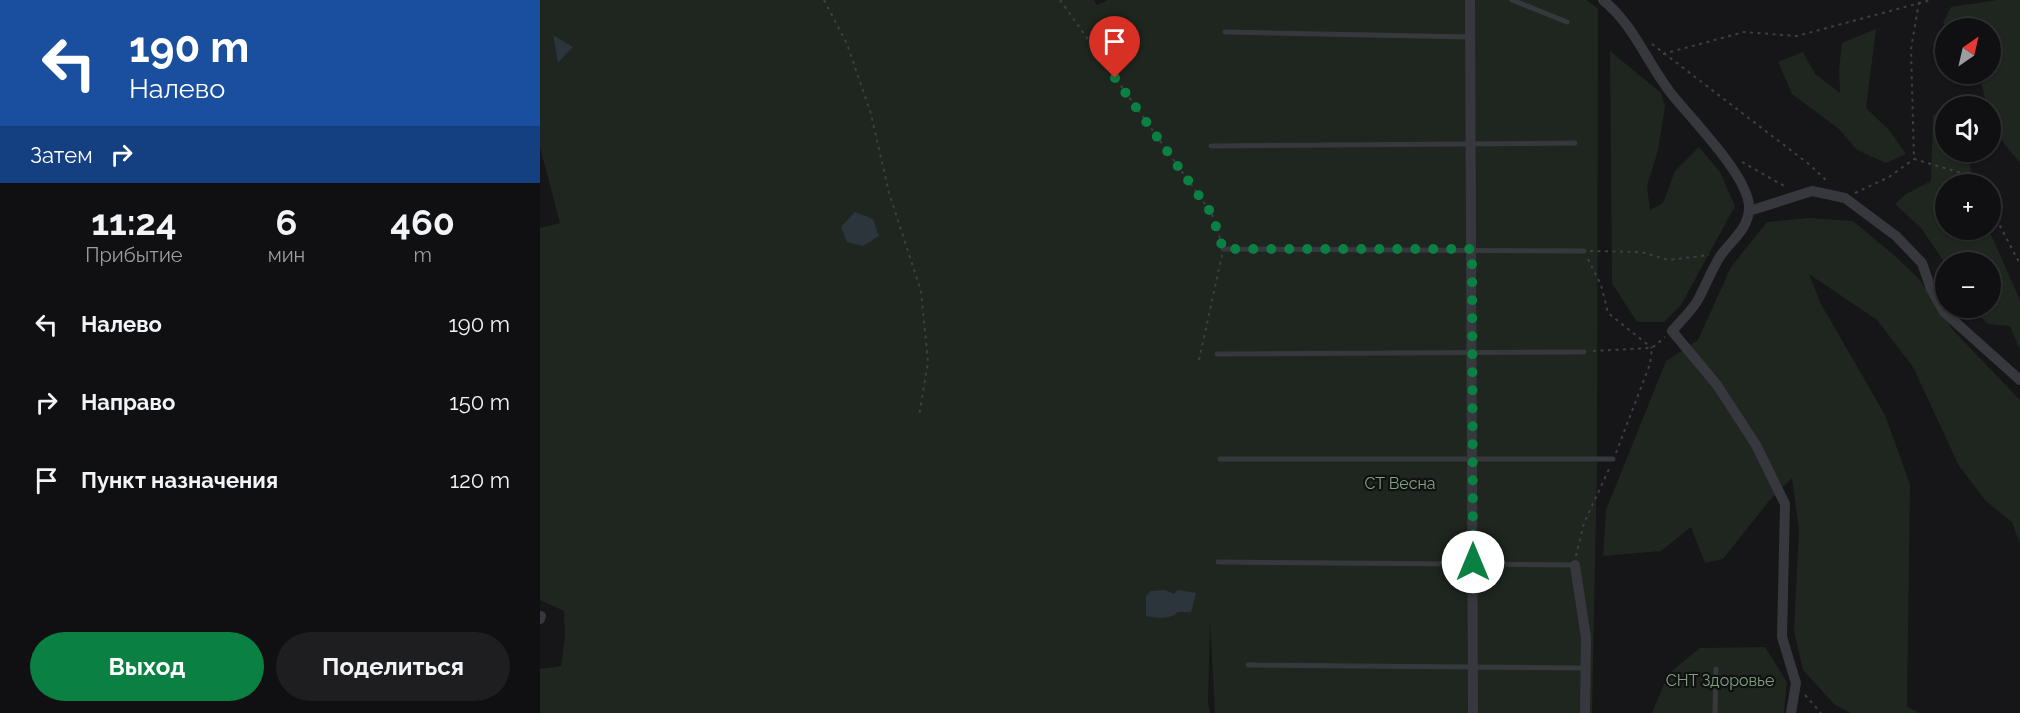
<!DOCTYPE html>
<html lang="ru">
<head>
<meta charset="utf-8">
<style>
  :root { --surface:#101012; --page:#1e1e20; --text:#f1f3f6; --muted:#9c9d9f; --line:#303032; --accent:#0b8043 }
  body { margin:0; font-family:Raleway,sans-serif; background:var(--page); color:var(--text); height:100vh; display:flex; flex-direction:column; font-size:22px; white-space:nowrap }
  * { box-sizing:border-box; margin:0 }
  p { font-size:20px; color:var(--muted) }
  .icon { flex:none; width:33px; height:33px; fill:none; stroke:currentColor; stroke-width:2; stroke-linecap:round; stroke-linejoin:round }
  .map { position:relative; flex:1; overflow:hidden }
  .panel { display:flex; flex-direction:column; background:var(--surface); width:540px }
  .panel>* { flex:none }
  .guide { background:#1a4fa0; color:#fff; overflow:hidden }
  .needle { width:39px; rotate:34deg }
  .fabs { position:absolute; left:1395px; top:18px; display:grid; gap:12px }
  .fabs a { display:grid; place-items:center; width:66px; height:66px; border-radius:50%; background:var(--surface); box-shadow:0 2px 4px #0004,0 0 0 2px var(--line); font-size:30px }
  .pin { position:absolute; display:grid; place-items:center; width:51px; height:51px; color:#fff; margin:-62px -26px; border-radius:50% 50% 50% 0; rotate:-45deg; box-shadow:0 0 6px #0007 }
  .pin .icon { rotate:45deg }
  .me { position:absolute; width:66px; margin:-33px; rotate:0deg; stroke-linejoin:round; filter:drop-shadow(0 0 4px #0008) }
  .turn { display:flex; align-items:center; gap:21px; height:126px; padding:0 30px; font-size:27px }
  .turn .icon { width:78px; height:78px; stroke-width:2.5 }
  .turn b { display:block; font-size:42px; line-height:51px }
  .then { display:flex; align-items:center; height:57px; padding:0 30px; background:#0003; gap:12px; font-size:22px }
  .eta { display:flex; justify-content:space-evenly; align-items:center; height:102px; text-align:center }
  .eta b { font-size:36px; font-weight:700; line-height:42px }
  .action { display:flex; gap:12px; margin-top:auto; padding:12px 30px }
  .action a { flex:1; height:69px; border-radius:36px; background:var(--accent); color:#fff; font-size:24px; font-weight:700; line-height:69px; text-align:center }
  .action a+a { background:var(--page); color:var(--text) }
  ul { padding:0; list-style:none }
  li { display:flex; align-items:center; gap:18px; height:78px; padding:0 30px }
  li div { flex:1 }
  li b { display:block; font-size:22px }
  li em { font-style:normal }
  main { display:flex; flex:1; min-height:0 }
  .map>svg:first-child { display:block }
</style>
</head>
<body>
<main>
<section class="panel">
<div class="guide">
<div class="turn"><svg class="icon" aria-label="left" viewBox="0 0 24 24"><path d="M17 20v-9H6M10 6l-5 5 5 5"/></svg><div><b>190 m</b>Налево</div></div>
<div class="then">Затем<svg class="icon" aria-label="right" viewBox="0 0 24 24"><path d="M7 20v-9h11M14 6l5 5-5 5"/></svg></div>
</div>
<div class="eta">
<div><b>11:24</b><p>Прибытие</p></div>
<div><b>6</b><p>мин</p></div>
<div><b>460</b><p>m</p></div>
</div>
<ul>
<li><svg class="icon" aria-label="left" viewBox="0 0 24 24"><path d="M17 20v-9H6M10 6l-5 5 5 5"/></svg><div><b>Налево</b></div><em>190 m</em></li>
<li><svg class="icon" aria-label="right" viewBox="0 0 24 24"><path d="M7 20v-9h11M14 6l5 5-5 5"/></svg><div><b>Направо</b></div><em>150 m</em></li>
<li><svg class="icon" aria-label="arrive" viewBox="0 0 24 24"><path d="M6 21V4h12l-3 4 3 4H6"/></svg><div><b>Пункт назначения</b></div><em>120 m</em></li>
</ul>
<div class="action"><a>Выход</a><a>Поделиться</a></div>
</section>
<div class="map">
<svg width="1480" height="713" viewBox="0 0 1480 713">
  <rect width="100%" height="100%" fill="#161618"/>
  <g fill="#1e261f" fill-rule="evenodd">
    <path d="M0 0H554L557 5 568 0H1047L1058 9 1057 464 1052 713H675L670 620 668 703 670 713H0V669L21 666 25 636 24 611 0 600V228L20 223 0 147ZM13 36 33 47 19 62H18ZM627 593 634 594 651 612 605 610Z"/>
    <path d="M1457 0H1480V162C1466 147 1450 128 1450 106H1447L1439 74H1450V28H1408L1403 23 1411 7Z"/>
    <polygon points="1336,29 1326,108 1349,130 1366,154 1346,163 1317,150 1299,129 1252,94 1238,62 1263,52 1275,74 1300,93 1299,70 1302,43"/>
    <polygon points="1070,51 1121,93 1125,106 1118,150 1107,186 1110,210 1123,203 1135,171 1159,147 1180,172 1195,206 1141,305 1124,322 1097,322 1072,283"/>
    <polygon points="1405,110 1406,152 1428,152 1433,184 1406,184 1406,230 1449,230 1480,300 1480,350 1470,326 1448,324 1431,308 1450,308 1450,262 1405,263 1381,228 1355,204 1366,194 1391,181 1393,115"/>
    <polygon points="1268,218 1313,221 1355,256 1380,280 1412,329 1480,400 1480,544 1472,522 1446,501 1419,466 1373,367 1337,320 1269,274 1281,304 1345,415 1370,484 1367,707 1380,713 1310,713 1294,704 1263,670 1254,631 1259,530 1252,478 1229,501 1183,559 1165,563 1151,527 1121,551 1063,556 1066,510 1126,361 1158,340 1191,267 1227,222"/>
    <polygon points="1225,647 1247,682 1244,713 1112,713 1128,674 1160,648"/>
  </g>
  <g fill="#2c353c">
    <polygon points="13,35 33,47 18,63"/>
    <polygon points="315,212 333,219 339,236 323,246 307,242 301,227"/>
    <path d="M625 590 634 594 638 590 656 593 651 612H638C629 620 619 618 606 616V596L611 591Z"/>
  </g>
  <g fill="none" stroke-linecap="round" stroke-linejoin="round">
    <g stroke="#3d3f44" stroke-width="2" stroke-dasharray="3 4.5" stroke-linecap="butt">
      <polyline points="284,0 307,44 331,114 349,193 381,291 388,362 379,416"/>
      <polyline points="520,0 672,214 681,241"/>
      <polyline points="1379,2 1371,49 1374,159 1445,180 1446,184"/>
      <polyline points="1112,44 1270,165 1289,183"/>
      <polyline points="1123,54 1204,32 1257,36 1391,0"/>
      <polyline points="1202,162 1246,187"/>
      <polyline points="1315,193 1349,177 1374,159"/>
      <polyline points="1450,197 1460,226 1480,264"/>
      <polyline points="1050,251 1101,252 1129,260 1169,255"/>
      <polyline points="1048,259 1061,285 1068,313 1112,348"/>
      <polyline points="1053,351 1110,348"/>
      <polyline points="659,360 682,255"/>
      <polyline points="1076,453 1110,364 1112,348 1125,337"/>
      <polyline points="1036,556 1044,523 1070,467"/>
      <polyline points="1265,695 1281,713"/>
    </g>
    <g stroke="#37383d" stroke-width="5">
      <polyline points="972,0 1027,22"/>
      <polyline points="685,32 930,37"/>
      <polyline points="671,146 1035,143"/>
      <polyline points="683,249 1044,251"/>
      <polyline points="677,354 1044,352"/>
      <polyline points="680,459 1073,459"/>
      <polyline points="678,562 1035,565"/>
      <polyline points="708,665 1045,668"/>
      <polyline points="1175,713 1176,669"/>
    </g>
    <g stroke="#37383d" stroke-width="10">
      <polyline points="930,0 933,713"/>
      <path d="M1063 0C1093 24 1107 62 1130 92 1150 118 1210 177 1209 208 1209 228 1192 240 1181 255 1171 270 1165 288 1156 303 1149 313 1140 322 1132 331L1177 385 1216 445 1245 504 1242 637 1256 683 1251 713"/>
      <polyline points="1209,211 1272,191 1305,198 1356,236 1382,263 1391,289 1404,312 1480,380"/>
      <polyline points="1035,565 1046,638 1045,713"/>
      <polyline points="0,619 1,616"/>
    </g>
  </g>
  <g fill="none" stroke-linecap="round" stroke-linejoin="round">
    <polyline stroke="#0b8043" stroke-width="10" stroke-dasharray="0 18" points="575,78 672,214 683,249 932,249 933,562"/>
  </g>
  <g text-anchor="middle" stroke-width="4.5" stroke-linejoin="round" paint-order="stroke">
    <g font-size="16" fill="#7fa381" stroke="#111113">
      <text x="860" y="489">СТ Весна</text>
      <text x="1180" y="686">СНТ Здоровье</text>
    </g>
  </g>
</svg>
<div class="fabs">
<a><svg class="needle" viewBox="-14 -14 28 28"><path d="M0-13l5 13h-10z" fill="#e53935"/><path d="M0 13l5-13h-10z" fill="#9c9d9f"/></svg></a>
<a><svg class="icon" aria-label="sound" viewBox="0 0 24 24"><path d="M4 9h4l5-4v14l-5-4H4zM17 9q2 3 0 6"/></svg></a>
<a>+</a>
<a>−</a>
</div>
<div class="pin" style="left:575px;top:78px;background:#d93025"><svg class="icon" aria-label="arrive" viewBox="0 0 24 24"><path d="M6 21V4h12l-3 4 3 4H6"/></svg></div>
<svg class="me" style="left:933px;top:562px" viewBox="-20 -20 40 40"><circle r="19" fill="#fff"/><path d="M0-13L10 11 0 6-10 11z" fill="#0b8043"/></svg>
</div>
</main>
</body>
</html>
